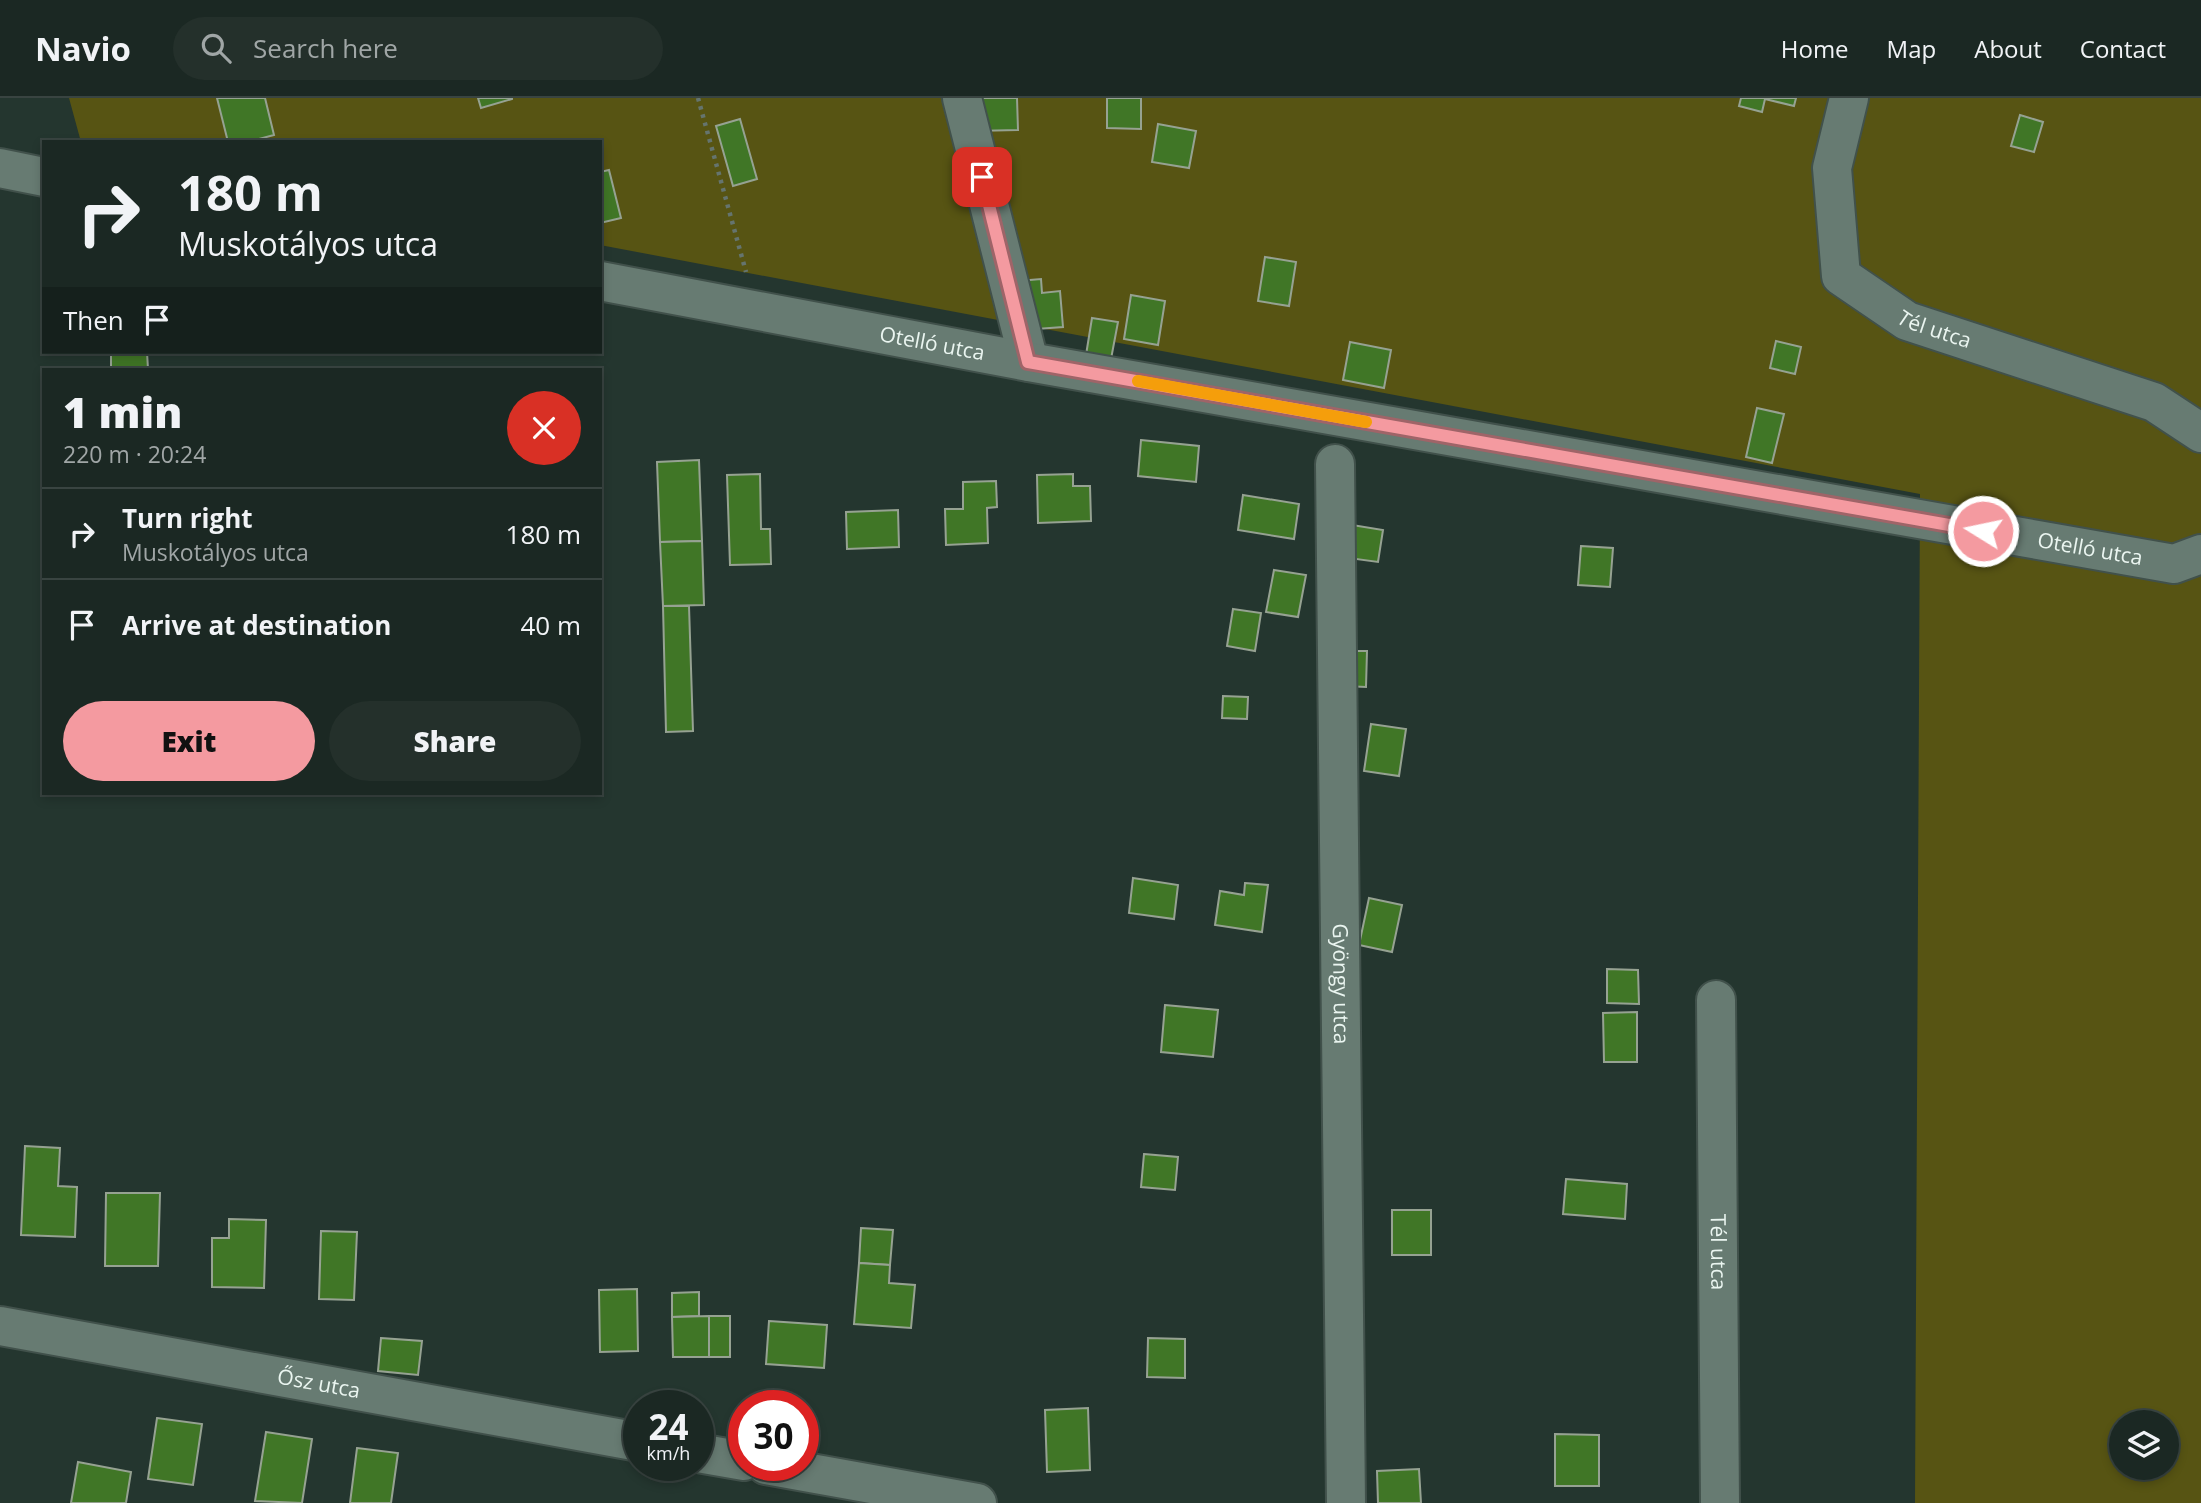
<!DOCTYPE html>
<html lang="en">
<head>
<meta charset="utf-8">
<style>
  :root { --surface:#1b2823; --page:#24302b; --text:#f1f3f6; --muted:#a0a6a6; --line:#394441; --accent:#f49aa0 }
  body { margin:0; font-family:"Open Sans",sans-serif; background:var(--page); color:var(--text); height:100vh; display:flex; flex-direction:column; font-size:26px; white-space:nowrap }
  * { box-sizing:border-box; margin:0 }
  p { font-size:23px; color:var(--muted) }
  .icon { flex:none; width:38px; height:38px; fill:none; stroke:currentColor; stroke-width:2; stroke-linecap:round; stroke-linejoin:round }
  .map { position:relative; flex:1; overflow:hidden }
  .side { position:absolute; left:42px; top:270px; width:560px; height:427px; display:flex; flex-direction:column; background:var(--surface); border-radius:0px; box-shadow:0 4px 10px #0003,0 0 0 2px var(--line) }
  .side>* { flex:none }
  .hud { position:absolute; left:42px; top:42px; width:560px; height:214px; border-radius:0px; box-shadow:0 4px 10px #0003,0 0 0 2px var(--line); background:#1b2823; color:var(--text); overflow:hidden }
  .tools { position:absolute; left:2109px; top:1312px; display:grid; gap:14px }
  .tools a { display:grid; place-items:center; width:70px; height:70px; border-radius:50%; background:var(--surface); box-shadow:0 4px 10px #0003,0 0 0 2px var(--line); font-size:35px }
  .speed { position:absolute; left:623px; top:1292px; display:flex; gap:14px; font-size:35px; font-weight:700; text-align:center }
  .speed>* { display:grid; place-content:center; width:91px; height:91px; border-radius:50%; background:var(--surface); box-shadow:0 4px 10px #0003,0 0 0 2px var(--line); line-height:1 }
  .speed small { font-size:18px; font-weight:400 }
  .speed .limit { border:10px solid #d22; background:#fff; color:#111 }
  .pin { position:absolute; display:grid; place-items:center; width:60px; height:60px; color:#fff; margin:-30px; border-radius:14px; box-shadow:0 4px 10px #0006 }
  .me { position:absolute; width:77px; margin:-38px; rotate:280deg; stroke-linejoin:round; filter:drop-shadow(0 0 5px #0008) }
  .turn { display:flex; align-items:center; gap:24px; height:147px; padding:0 21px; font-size:32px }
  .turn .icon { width:91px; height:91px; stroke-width:2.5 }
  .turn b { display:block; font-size:49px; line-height:60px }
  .then { display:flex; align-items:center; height:66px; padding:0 21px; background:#0003; gap:14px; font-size:26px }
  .round { display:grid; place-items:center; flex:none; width:74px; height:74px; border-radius:37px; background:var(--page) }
  .overview { display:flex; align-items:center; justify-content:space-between; height:119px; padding:0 21px }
  h1 { font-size:42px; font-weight:800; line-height:52px }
  .primary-button { display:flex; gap:14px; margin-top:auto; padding:14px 21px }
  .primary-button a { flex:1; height:80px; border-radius:42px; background:var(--accent); color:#111; font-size:28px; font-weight:800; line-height:80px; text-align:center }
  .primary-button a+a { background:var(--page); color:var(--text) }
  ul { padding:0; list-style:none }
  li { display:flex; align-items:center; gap:21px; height:91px; padding:0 21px; border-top:2px solid var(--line) }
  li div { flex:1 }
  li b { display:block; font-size:26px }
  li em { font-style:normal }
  header { display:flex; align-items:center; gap:42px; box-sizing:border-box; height:98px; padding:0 35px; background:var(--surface); border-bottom:2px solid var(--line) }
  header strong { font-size:33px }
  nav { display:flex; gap:38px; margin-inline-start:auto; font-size:24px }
  .search { width:490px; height:63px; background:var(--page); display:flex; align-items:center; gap:18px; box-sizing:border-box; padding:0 24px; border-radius:38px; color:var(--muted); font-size:26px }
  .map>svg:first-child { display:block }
</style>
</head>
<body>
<header>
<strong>Navio</strong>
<div class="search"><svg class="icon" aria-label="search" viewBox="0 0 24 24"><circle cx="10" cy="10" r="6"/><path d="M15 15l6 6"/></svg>Search here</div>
<nav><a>Home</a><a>Map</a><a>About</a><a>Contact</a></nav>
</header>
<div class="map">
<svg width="2201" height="1405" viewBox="0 0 2201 1405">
  <rect width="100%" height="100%" fill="#24362f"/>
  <path fill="#575413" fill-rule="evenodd" d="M69 0H2201V1405H1915L1920 396 600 147V44H81ZM2121 1325H2166V1370H2121Z"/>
  <g fill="#407626" stroke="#96a292" stroke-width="2">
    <polygon points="217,0 265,0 274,37 247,44 228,44"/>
    <polygon points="478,0 512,0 512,1 481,10"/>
    <polygon points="974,0 1017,0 1018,32 974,33"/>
    <polygon points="1107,0 1141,0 1141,31 1107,30"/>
    <polygon points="1741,0 1796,0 1794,8 1765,1 1762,14 1739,8"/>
    <polygon points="2020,17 2043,24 2034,54 2011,48"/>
    <polygon points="740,21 757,81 733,88 716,28"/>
    <polygon points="1158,26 1196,33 1189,70 1152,64"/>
    <polygon points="609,72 621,120 600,125 600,74"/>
    <polygon points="1265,159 1296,164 1289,208 1258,203"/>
    <polygon points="1041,181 1042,195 1060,193 1063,229 1023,232 1018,183"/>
    <polygon points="1131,197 1165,203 1158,247 1124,241"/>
    <polygon points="1092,220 1118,224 1111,261 1086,257"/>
    <polygon points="1776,243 1801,249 1795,276 1770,270"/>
    <polygon points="1350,244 1391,252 1384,290 1343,282"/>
    <polygon points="111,254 147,254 148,271 111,271"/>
    <polygon points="1757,310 1784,316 1772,365 1746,359"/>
    <polygon points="1141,342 1199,348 1196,384 1138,378"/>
    <polygon points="699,362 702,443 660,444 657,364"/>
    <polygon points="760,376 761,431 770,431 771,466 730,467 727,377"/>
    <polygon points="1073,376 1073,388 1090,388 1091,423 1038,425 1037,377"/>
    <polygon points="996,383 997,409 987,410 988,445 946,447 945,411 963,411 963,384"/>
    <polygon points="1243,397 1299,406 1294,441 1238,432"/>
    <polygon points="898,412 899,449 847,451 846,414"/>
    <polygon points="1346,426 1383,432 1378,464 1341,459"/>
    <polygon points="702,443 704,507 663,508 660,444"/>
    <polygon points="1581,448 1613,450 1610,489 1578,487"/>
    <polygon points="1274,472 1306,477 1298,519 1266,514"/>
    <polygon points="663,508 689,508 693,633 666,634"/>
    <polygon points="1233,511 1261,515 1255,553 1227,548"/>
    <polygon points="1344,553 1367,553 1366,589 1344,588"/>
    <polygon points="1223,598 1248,599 1247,621 1222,620"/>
    <polygon points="1371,626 1406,631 1399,678 1364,673"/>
    <polygon points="1133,780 1178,787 1174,821 1129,815"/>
    <polygon points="1245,785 1268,787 1262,834 1215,827 1220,793 1244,797"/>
    <polygon points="1369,800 1402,807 1392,854 1359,847"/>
    <polygon points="1607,871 1638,872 1639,906 1607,905"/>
    <polygon points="1165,907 1218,912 1213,959 1161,954"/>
    <polygon points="1637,914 1637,964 1604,964 1603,915"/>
    <polygon points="25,1048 60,1050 58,1088 77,1089 75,1139 21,1137"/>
    <polygon points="1144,1056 1178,1059 1175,1092 1141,1089"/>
    <polygon points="1566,1081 1627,1086 1625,1121 1563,1116"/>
    <polygon points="106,1095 160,1095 158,1168 105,1168"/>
    <rect x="1392" y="1112" width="39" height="45"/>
    <polygon points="229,1121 266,1122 264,1190 212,1189 212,1140 229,1140"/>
    <polygon points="861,1130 893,1132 890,1167 859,1165"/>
    <polygon points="321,1133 357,1134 354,1202 319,1201"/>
    <polygon points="859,1165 890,1167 889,1185 915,1187 911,1230 854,1226"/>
    <polygon points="637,1191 638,1253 600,1254 599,1192"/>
    <polygon points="699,1194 699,1218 672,1219 672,1195"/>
    <rect x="709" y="1218" width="21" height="41"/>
    <polygon points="709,1218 709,1259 673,1259 672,1219"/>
    <polygon points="769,1223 827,1227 824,1270 766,1266"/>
    <polygon points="381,1240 422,1243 418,1277 378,1273"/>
    <polygon points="1148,1240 1185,1241 1185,1280 1147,1279"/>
    <polygon points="1088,1310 1090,1372 1047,1374 1045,1312"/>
    <polygon points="157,1320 202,1326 193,1387 148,1381"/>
    <polygon points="266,1334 312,1341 302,1405 255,1403"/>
    <polygon points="1555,1336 1599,1337 1599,1388 1555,1388"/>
    <polygon points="357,1350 398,1355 391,1405 350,1405"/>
    <polygon points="78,1364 131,1374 126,1405 71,1405"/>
    <polygon points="1419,1371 1421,1405 1378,1405 1377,1373"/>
  </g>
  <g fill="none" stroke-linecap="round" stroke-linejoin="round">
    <g stroke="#41514b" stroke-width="42">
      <g id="minor">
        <polyline points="962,0 1029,264"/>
        <path id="s1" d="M1849 0 1832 70 1841 178 1907 223 2154 304 2201 335"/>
        <polyline points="0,70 44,79"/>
        <path id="s2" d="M600 183 1029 264 2174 466 2201 456"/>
        <path id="s3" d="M1335 366 1346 1405"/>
        <path id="s4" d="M1716 902 1720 1405"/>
        <path id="s5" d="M0 1228 639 1344"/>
        <polyline points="698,1355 744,1363"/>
        <polyline points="766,1367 977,1405"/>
      </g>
    </g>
    <polyline stroke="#65746e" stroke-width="4.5" stroke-dasharray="3.5 5" stroke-linecap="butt" points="698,0 746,174"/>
    <use href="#minor" stroke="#677b72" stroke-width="38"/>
  </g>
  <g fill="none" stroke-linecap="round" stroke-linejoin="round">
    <g stroke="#9f6468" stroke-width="18">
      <polyline id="route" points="982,79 1028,264 1983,433"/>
    </g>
    <use href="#route" stroke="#f49aa0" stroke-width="12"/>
    <polyline stroke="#f59e0b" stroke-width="12" points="1138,283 1366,324"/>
  </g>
  <g text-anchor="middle" stroke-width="7" stroke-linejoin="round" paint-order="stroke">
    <g font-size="21" fill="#eaf5f0" stroke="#1a2c25">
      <text dy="7" stroke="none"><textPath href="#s1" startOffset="289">Tél utca</textPath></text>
      <text dy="7" stroke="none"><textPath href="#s2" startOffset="338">Otelló utca</textPath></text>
      <text dy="7" stroke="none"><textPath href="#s2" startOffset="1514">Otelló utca</textPath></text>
      <text dy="7" stroke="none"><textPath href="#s3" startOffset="520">Gyöngy utca</textPath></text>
      <text dy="7" stroke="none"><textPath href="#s4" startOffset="252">Tél utca</textPath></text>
      <text dy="7" stroke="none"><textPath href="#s5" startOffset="324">Ősz utca</textPath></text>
    </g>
  </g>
</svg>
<div class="tools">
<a><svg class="icon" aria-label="layers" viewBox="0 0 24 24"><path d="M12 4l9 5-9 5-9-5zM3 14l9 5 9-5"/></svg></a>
</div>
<div class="speed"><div>24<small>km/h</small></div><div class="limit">30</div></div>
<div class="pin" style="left:982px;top:79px;background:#d93025"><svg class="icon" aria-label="arrive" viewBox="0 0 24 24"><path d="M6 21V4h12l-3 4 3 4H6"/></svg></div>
<svg class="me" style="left:1983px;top:433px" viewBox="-20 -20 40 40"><circle r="17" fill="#f49aa0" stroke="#fff" stroke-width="3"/><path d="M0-11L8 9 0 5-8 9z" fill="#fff"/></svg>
<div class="hud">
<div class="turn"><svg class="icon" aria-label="right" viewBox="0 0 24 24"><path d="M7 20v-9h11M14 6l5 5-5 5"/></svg><div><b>180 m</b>Muskotályos utca</div></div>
<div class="then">Then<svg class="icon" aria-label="arrive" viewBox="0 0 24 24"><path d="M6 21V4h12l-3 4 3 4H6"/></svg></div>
</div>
<section class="side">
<div class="overview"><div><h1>1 min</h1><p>220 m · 20:24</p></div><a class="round" style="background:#d93025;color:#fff"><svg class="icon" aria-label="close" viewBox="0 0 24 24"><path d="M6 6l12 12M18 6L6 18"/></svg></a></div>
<ul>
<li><svg class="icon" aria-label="right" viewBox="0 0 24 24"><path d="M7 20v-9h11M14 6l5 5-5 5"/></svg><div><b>Turn right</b><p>Muskotályos utca</p></div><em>180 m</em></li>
<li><svg class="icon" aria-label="arrive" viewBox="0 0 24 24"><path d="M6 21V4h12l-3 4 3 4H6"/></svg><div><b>Arrive at destination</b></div><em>40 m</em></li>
</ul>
<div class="primary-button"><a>Exit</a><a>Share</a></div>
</section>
</div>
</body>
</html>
